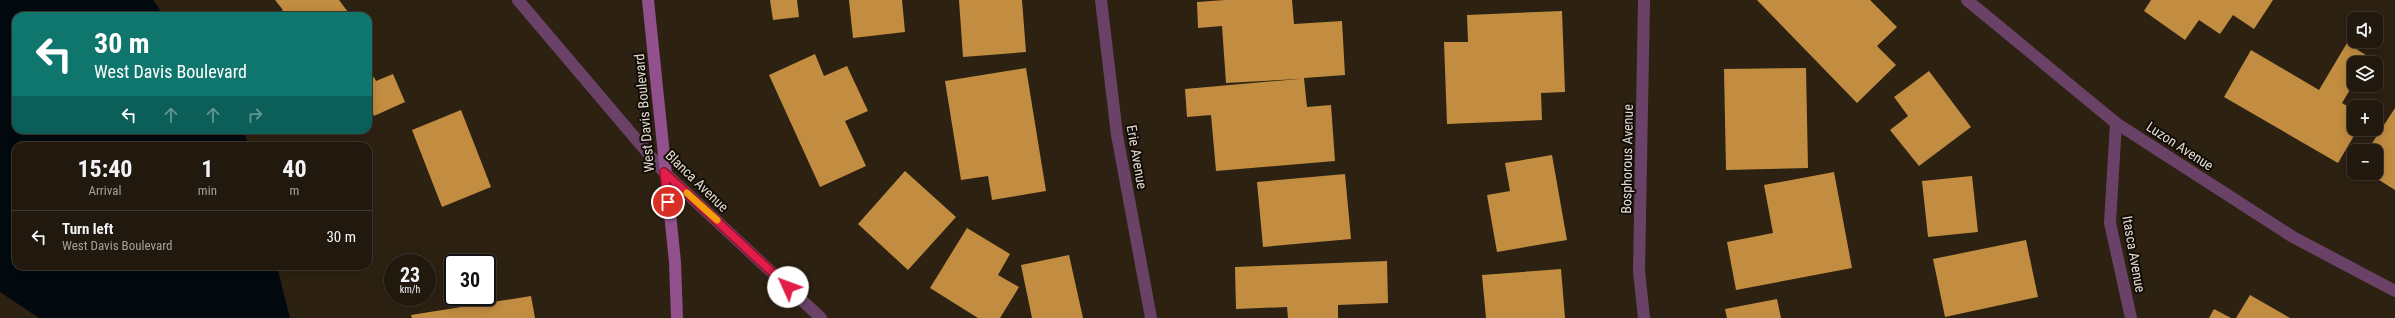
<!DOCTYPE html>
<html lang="en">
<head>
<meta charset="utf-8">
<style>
  :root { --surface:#22190e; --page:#2a2217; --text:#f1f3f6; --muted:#a2a09e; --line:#3f382e }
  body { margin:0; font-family:"Roboto Condensed",sans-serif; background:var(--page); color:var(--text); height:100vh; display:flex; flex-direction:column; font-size:15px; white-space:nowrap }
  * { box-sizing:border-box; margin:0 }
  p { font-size:13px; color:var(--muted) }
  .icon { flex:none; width:22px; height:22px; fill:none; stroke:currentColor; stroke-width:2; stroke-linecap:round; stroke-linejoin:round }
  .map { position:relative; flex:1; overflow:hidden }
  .drawer { position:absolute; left:12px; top:142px; width:360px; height:128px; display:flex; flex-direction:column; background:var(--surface); border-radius:12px; box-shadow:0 2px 10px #0003,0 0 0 1px var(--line) }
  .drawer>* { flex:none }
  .guide { position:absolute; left:12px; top:12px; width:360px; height:122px; border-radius:12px; box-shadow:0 2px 10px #0003,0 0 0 1px var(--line); background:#0f766e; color:#fff; overflow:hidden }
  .fabs { position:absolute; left:2347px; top:12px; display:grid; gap:8px }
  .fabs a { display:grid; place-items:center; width:36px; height:36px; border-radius:8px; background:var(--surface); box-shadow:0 2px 10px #0003,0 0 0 1px var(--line); font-size:20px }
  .speed { position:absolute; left:384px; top:254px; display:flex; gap:8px; font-size:20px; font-weight:700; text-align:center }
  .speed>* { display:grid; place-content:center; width:52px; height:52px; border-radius:50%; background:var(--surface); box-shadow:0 2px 10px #0003,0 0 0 1px var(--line); line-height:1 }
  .speed small { font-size:10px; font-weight:400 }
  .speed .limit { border:2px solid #111; border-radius:6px; background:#fff; color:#111 }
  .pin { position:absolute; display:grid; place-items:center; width:34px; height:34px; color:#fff; margin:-17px; border:2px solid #fff; border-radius:50%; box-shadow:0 1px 4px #0007 }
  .me { position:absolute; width:44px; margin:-22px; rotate:313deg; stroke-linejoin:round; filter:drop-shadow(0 0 3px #0008) }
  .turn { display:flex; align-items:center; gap:14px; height:84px; padding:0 16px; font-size:18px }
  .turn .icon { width:52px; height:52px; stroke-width:2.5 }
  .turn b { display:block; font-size:28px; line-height:34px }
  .lanes { display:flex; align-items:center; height:38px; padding:0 16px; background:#0003; justify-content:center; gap:20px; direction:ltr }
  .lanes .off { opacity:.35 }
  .eta { display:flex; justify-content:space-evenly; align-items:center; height:68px; text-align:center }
  .eta b { font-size:24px; font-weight:700; line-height:28px }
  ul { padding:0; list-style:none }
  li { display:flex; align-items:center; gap:12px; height:52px; padding:0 16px; border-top:1px solid var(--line) }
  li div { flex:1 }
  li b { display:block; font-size:15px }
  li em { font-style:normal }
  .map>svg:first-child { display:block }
</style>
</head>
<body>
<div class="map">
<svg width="2395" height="318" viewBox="0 0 2395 318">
  <rect width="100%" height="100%" fill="#2d2112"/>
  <polygon fill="#020a10" points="0,0 153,0 164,16 16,16 16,130 244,130 248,146 16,146 16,266 277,266 290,318 39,318 0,292"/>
  <g fill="#c28d40">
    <polygon points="275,0 339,0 351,16 275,16 283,10"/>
    <polygon points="770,0 797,0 799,17 773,20"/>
    <polygon points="849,0 902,0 905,32 853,38"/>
    <polygon points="959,0 1022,0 1026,52 963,57"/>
    <polygon points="1225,0 1292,0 1294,24 1342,21 1345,75 1304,78 1307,107 1331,105 1335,161 1216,171 1211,115 1187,117 1185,89 1299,79 1226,83 1222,26 1198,28 1197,2"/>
    <polygon points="1757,0 1870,0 1897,27 1877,46 1896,65 1857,103"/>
    <polygon points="2151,0 2273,0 2254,29 2233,15 2220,34 2199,20 2185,40 2144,11"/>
    <polygon points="1562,11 1565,92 1541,93 1542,120 1447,124 1444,42 1468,42 1467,15"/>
    <polygon points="2347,43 2369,57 2366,63 2354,63 2354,83 2342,103 2354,110 2354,129 2358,129 2338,163 2224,97 2251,50 2319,90"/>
    <polygon points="815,54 824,76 847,66 868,111 845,121 866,166 820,187 769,75"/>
    <polygon points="1026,68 1046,191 992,200 988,176 961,180 945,81"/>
    <polygon points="1806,68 1808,168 1726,170 1724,69"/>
    <polygon points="1929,71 1971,127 1919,166 1890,130 1908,116 1894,97"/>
    <polygon points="393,74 405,102 374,116 371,107 368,109 368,80 374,77 376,81"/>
    <polygon points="2395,108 2395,190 2368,173 2376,173 2376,151 2367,151"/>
    <polygon points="461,110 491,187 442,207 412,130"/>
    <polygon points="1552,155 1567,240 1497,252 1487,195 1510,191 1505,163"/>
    <polygon points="905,171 956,217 908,270 858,224"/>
    <polygon points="1834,172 1852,268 1736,290 1727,242 1773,233 1764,185"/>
    <polygon points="1345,174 1351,239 1263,247 1257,182"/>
    <polygon points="1972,176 1978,232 1928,237 1922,181"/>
    <polygon points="967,228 1010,254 998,275 1019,287 1000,318 978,318 930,288"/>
    <polygon points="2026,240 2038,297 1945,317 1933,259"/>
    <polygon points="1069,255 1083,318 1032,318 1021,265"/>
    <polygon points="1387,261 1388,303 1338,305 1338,318 1288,318 1287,307 1236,309 1235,267"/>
    <polygon points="1561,269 1565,318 1486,318 1482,275"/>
    <polygon points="2250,295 2290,318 2236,318"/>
    <polygon points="531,296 535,318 412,318 411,315"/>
    <polygon points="1777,299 1781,318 1727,318 1725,309"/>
    <polygon points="2214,309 2231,318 2209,318"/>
  </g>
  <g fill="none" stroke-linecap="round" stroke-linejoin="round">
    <g stroke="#6b4267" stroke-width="12">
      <polyline points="518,0 664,172 821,318"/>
      <polyline points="1101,0 1117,135 1151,318"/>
      <polyline points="1967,0 2116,123 2293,237 2395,291"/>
      <polyline points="2116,123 2110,223 2131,318"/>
      <polyline points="1644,318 1639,271 1644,0"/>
    </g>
    <polyline stroke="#92518d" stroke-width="12" points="648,0 675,262 677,318"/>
  </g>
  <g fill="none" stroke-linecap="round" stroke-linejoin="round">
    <g stroke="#92132f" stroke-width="10">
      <polyline id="route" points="668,202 664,172 788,287"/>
    </g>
    <use href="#route" stroke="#e11d48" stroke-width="7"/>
    <polyline stroke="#f59e0b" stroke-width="7" points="687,193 717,220"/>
  </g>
  <g text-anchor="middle" stroke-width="4" stroke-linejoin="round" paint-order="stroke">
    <g font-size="14" fill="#e2dad1" stroke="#110c06">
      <text transform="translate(644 113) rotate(-95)" y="5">West Davis Boulevard</text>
      <text transform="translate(2180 146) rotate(33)" y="5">Luzon Avenue</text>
      <text transform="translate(1137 157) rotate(80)" y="5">Erie Avenue</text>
      <text transform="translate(1627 159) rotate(-89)" y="5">Bosphorous Avenue</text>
      <text transform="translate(697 181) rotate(44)" y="5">Blanca Avenue</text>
      <text transform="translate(2134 254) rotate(80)" y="5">Itasca Avenue</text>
    </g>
  </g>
</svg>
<div class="fabs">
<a><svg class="icon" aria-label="sound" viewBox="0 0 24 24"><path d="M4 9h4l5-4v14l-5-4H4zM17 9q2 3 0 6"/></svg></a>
<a><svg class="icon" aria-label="layers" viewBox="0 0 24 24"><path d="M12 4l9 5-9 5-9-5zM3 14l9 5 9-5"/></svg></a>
<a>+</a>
<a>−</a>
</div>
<div class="speed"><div>23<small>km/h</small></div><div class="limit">30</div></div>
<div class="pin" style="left:668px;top:202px;background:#d93025"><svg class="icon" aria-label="arrive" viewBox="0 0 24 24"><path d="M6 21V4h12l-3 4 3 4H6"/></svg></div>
<svg class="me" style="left:788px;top:287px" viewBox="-20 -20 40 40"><circle r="19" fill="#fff"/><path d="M0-13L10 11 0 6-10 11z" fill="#e11d48"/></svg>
<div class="guide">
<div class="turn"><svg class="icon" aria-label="left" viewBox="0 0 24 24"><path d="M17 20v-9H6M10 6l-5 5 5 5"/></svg><div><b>30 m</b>West Davis Boulevard</div></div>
<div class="lanes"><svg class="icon" aria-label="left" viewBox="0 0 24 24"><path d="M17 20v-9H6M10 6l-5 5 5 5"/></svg><svg class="icon off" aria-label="ahead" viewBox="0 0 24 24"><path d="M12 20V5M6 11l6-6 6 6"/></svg><svg class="icon off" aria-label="ahead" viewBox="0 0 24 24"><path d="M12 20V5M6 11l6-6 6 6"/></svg><svg class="icon off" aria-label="right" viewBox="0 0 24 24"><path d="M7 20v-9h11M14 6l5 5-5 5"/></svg></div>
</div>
<section class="drawer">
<div class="eta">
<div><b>15:40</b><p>Arrival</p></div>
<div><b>1</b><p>min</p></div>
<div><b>40</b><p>m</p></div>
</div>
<ul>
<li><svg class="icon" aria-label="left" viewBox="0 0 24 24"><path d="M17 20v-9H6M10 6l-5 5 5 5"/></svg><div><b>Turn left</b><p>West Davis Boulevard</p></div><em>30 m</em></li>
</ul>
</section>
</div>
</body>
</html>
